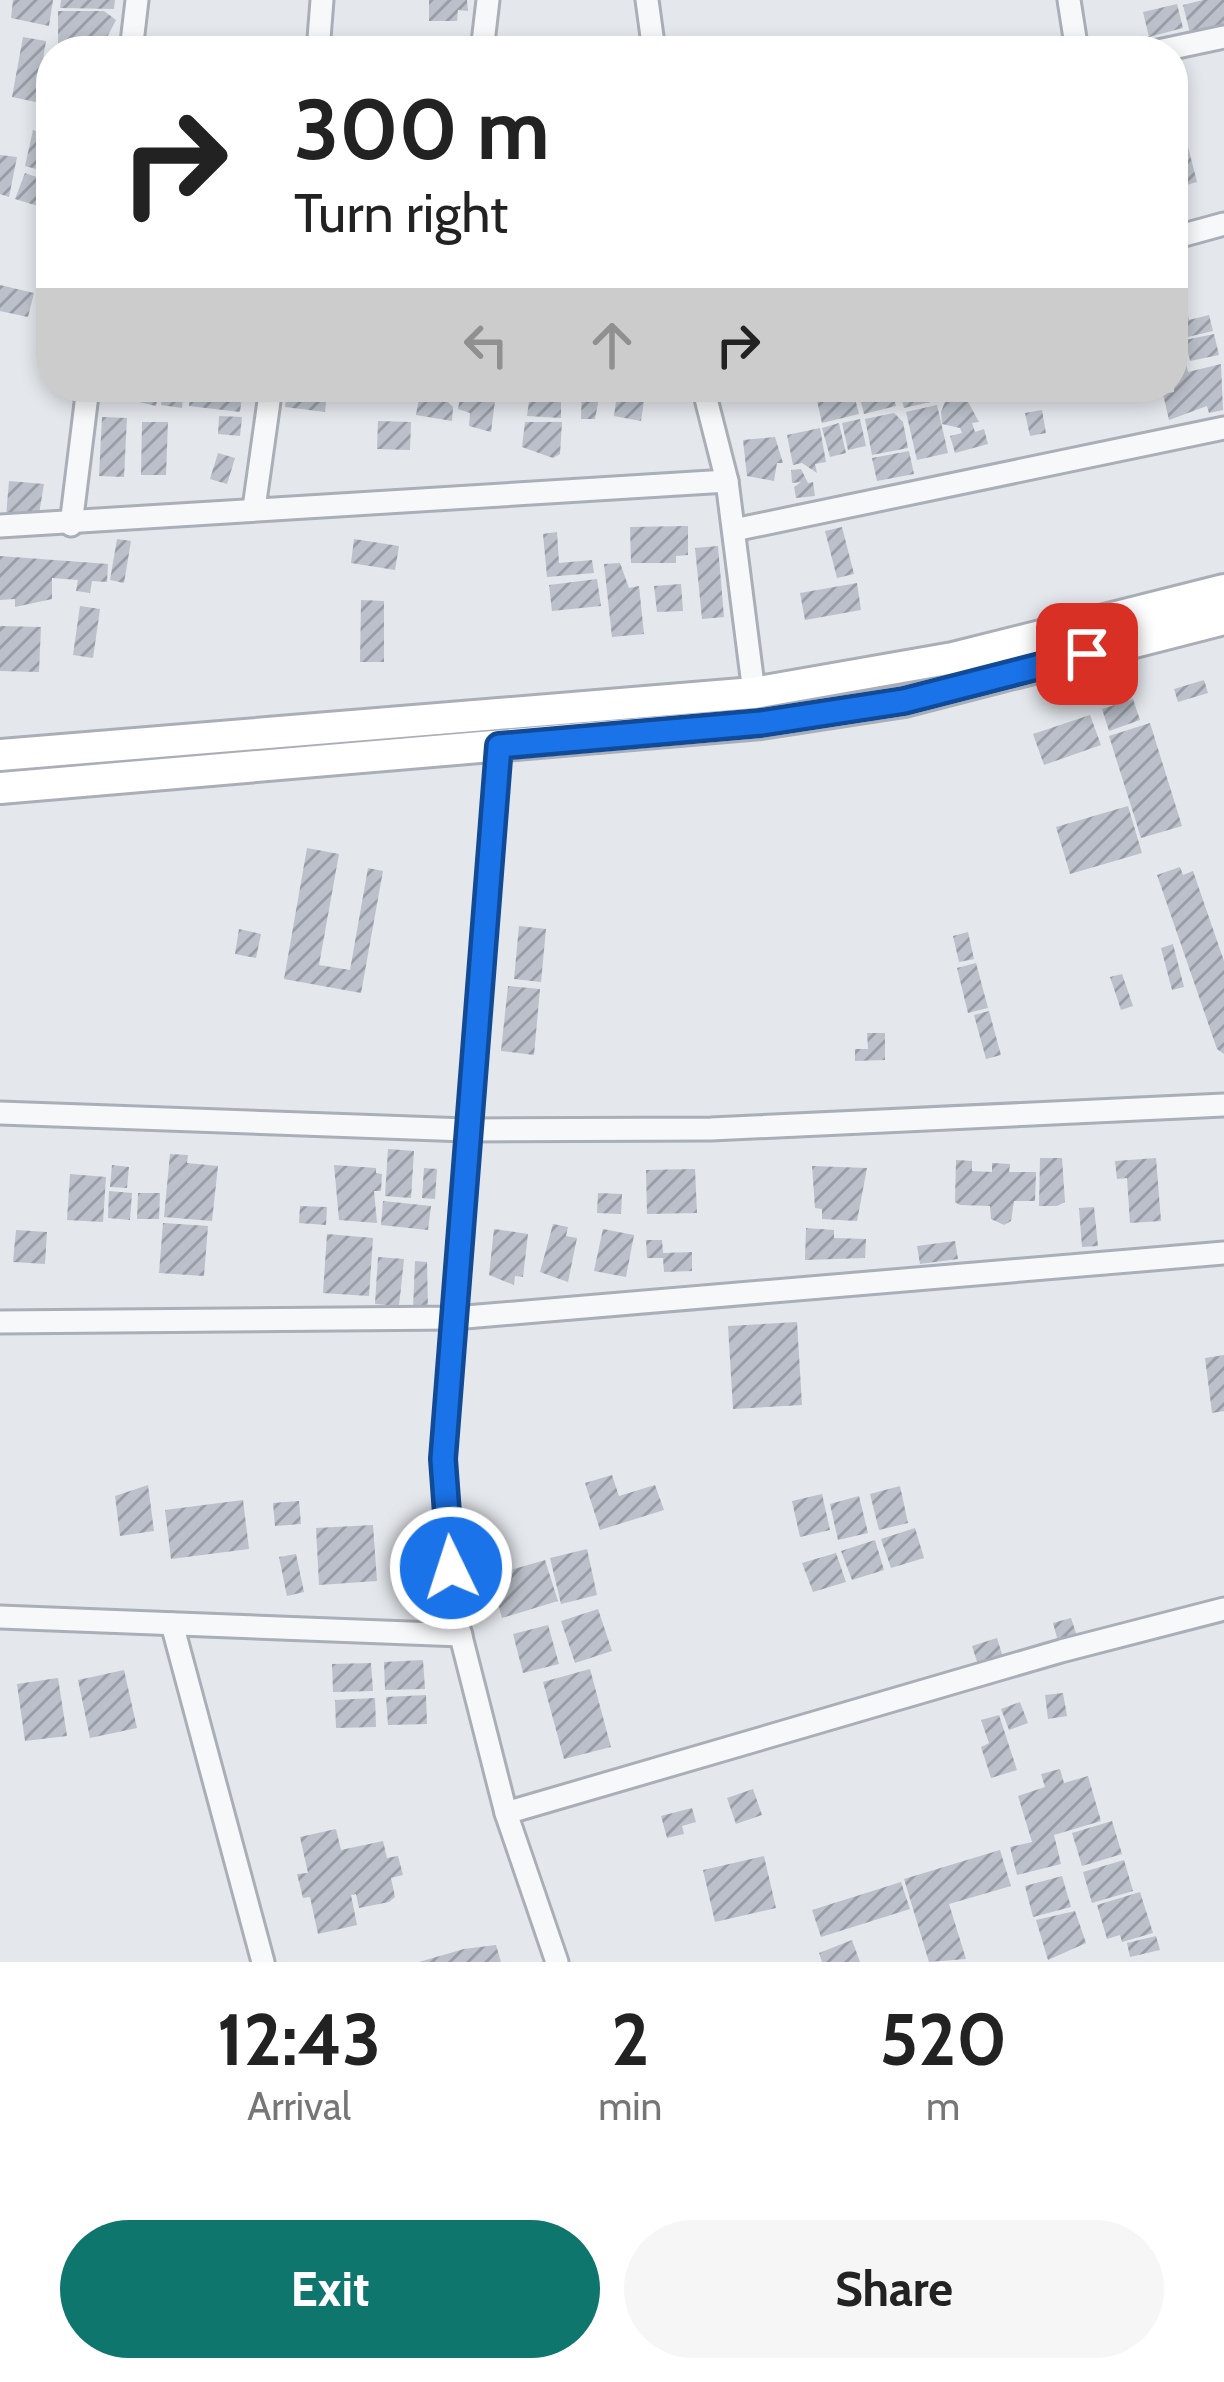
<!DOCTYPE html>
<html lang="en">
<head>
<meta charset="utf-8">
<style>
  :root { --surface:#fff; --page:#f6f6f6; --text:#222; --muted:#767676; --accent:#0f766e }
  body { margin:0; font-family:Cabin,sans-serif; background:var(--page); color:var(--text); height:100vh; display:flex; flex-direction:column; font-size:45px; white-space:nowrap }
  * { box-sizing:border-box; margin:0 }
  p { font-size:39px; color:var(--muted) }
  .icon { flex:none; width:66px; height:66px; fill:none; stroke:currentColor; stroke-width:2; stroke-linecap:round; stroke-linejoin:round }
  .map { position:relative; height:1962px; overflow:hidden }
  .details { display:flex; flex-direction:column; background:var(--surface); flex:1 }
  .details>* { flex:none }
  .banner { position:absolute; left:36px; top:36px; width:1152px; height:366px; border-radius:48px; box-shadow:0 6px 18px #0003; background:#fff; color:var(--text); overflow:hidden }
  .pin { position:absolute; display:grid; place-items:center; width:102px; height:102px; color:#fff; margin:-51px; border-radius:24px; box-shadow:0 6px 18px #0006 }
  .me { position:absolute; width:132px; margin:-66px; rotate:356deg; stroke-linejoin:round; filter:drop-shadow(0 0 9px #0008) }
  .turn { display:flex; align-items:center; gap:42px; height:252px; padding:0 60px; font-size:54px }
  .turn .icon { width:156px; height:156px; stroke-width:2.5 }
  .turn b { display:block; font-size:84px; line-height:102px }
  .lanes { display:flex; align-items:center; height:114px; padding:0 60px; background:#0003; justify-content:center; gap:60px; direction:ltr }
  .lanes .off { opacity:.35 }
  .eta { display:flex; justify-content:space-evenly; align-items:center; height:204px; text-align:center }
  .eta b { font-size:72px; font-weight:700; line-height:84px }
  .primary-button { display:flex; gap:24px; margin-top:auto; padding:24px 60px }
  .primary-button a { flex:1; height:138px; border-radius:72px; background:var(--accent); color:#fff; font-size:48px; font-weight:700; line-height:138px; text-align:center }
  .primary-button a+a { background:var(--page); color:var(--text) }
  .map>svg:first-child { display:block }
</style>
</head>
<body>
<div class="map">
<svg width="1224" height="1962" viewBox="0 0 1224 1962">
  <defs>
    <pattern id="building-hatch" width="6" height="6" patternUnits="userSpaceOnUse" patternTransform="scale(3)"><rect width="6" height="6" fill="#bbc0ca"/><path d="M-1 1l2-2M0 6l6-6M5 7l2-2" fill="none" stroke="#989da6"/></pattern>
  </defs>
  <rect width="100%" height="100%" fill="#e4e7ec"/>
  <g fill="url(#building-hatch)">
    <polygon points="13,0 53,0 49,26 11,18"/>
    <polygon points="61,0 115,0 114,9 60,8"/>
    <polygon points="429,0 467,0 468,11 458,10 457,21 429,21"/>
    <polygon points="1203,0 1224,0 1224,24 1190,33 1183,5"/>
    <polygon points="1177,4 1183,28 1149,37 1143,12"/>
    <polygon points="58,11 104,11 116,20 104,43 58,44"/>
    <polygon points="23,37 46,41 36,102 12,97"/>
    <polygon points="523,38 561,44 562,51 523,51"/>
    <polygon points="33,130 51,137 51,173 25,166"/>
    <polygon points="1186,139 1197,182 1183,186 1178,164 1173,165 1173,142"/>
    <polygon points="0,155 17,157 9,197 0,194"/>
    <polygon points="25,173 51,182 51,210 15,199"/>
    <polygon points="0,285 34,293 28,317 0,311"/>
    <polygon points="1186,308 1189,320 1209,315 1213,331 1179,339 1173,311"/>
    <polygon points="1214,334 1219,355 1190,361 1185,340"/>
    <polygon points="1185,359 1188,372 1221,364 1223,410 1209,413 1207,406 1169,420 1163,394 1174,392 1173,362"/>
    <polygon points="138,387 160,387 156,406 135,401"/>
    <polygon points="163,387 184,387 182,408 161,405"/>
    <polygon points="191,387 243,387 240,412 189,406"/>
    <polygon points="287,387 320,387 319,393 327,394 325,412 285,407"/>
    <polygon points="421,387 436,390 453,407 452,421 416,415"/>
    <polygon points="531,387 561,387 561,418 527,416"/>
    <polygon points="582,387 601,387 595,419 581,419"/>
    <polygon points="618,387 646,387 641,421 614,416"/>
    <polygon points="814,387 852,387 859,414 822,423"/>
    <polygon points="857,387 891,387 896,406 864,414"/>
    <polygon points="898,387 931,387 935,401 904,408"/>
    <polygon points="461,392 495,401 491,432 469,426 470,413 458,409"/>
    <polygon points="966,398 979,422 972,423 975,432 984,429 988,444 955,453 950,436 962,433 960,428 942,424 941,412 945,402"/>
    <polygon points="937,405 948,453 917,460 906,412"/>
    <polygon points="1042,410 1046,433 1030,436 1025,413"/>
    <polygon points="894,413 903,422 908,448 872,455 865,419"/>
    <polygon points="219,416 242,417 240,436 218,434"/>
    <polygon points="102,417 127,418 124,477 99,476"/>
    <polygon points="860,419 866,446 848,450 842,423"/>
    <polygon points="378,421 411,422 410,450 377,449"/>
    <polygon points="142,422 168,422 166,475 141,475"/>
    <polygon points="525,422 562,422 560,454 553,458 522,447"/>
    <polygon points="839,423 846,453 830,457 822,428"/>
    <polygon points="820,428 826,462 815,464 817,473 802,463 793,465 787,435"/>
    <polygon points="775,437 783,463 777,463 774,481 747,476 743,440"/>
    <polygon points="909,451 914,474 877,481 872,458"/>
    <polygon points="218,453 235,458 227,484 210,479"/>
    <polygon points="801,469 808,483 813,482 815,496 796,498 794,487 801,482 792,483 791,470"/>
    <polygon points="9,481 44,484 38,520 6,517"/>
    <polygon points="688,526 688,555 676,556 676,563 631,563 630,527"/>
    <polygon points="842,527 854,574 837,578 825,531"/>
    <polygon points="557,532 559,563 592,560 594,573 547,577 543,534"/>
    <polygon points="117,539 131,541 124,583 110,580"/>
    <polygon points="354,539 399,546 395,570 351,563"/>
    <polygon points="718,546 724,617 702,619 695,548"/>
    <polygon points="0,556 108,564 107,582 92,581 90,593 76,591 78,580 52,578 52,599 15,607 15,599 0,600"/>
    <polygon points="620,563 629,588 639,586 644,634 612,637 604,564"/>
    <polygon points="597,579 601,606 552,611 549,585"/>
    <polygon points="857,583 861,610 805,620 800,593"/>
    <polygon points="681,584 683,611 657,612 654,586"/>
    <polygon points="361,600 384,601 384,662 360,662"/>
    <polygon points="80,606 100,609 93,658 73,655"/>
    <polygon points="0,626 41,627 39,672 0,671"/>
    <polygon points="1204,680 1208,693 1178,702 1174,689"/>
    <polygon points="1133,699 1140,720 1109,731 1102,709"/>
    <polygon points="1090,715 1101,745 1044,765 1033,734"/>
    <polygon points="1150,723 1182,826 1141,838 1109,736"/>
    <polygon points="1128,806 1142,853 1070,874 1056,827"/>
    <polygon points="307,848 339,854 319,965 350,970 368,868 383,871 361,993 284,979"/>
    <polygon points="1180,867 1183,875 1193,871 1224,961 1224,1054 1217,1049 1157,875"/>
    <polygon points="519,926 546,929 541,982 514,979"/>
    <polygon points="239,929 261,934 256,958 235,954"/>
    <polygon points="968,932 974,959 959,962 953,936"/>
    <polygon points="1173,944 1184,987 1172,990 1161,948"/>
    <polygon points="976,963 988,1008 968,1013 957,968"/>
    <polygon points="1122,974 1133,1006 1121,1010 1110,977"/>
    <polygon points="508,986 540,989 534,1055 501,1051"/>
    <polygon points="989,1011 1001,1055 986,1059 974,1015"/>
    <polygon points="867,1033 885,1033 885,1060 855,1061 855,1049 868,1049"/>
    <polygon points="388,1149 414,1151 411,1198 385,1196"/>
    <polygon points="170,1154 188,1155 187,1163 218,1166 212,1221 164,1217"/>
    <polygon points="1040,1158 1062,1158 1065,1202 1057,1206 1039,1206"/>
    <polygon points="1156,1158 1161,1221 1130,1223 1127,1178 1117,1179 1115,1161"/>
    <polygon points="956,1160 972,1161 972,1171 992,1172 992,1163 1010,1164 1009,1172 1036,1172 1035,1201 1014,1201 1011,1221 1004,1225 991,1219 990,1206 960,1205 955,1202"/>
    <polygon points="112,1165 129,1167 127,1188 110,1187"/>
    <polygon points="334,1165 376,1168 376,1173 382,1174 381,1191 374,1191 377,1223 339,1220"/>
    <polygon points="812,1166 867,1168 857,1221 822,1219 822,1209 815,1208"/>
    <polygon points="424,1168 437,1169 435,1199 422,1198"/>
    <polygon points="695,1169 697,1213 647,1214 646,1170"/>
    <polygon points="70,1174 106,1177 103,1222 67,1220"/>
    <polygon points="109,1191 132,1193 130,1220 108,1218"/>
    <polygon points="138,1193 160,1193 159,1219 137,1219"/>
    <polygon points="598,1193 622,1194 621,1214 597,1213"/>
    <polygon points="383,1201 431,1206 428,1230 381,1225"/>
    <polygon points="300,1206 327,1207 326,1225 299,1223"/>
    <polygon points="1094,1207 1098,1246 1082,1247 1079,1208"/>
    <polygon points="163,1223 208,1226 204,1276 159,1273"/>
    <polygon points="553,1224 568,1227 566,1236 577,1238 568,1282 540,1272"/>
    <polygon points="806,1228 834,1230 834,1238 866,1239 865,1258 805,1260"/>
    <polygon points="494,1229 528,1234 523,1277 515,1276 514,1285 489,1275"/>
    <polygon points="603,1229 634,1235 626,1277 594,1271"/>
    <polygon points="16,1230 47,1232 45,1264 13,1262"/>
    <polygon points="327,1234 373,1238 369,1296 323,1293"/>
    <polygon points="646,1240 662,1240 663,1253 692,1252 692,1271 664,1272 663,1258 647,1258"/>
    <polygon points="955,1241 958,1259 920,1264 917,1246"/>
    <polygon points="378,1257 404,1259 399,1306 375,1304"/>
    <polygon points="415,1261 427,1262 428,1310 413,1310"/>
    <polygon points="797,1322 802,1405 733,1409 728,1326"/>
    <polygon points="1224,1355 1224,1411 1212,1413 1205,1358"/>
    <polygon points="612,1475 619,1496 655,1485 664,1510 600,1530 585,1483"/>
    <polygon points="148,1485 154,1531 120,1536 115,1496"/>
    <polygon points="900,1486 908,1523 879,1530 870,1494"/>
    <polygon points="822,1494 830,1530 800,1537 792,1501"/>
    <polygon points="859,1496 868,1533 838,1540 830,1504"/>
    <polygon points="243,1500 249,1549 171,1559 165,1510"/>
    <polygon points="299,1501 301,1524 275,1526 273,1503"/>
    <polygon points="373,1525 377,1581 319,1585 316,1528"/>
    <polygon points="915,1528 924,1558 891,1568 881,1539"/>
    <polygon points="875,1540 884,1570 852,1580 841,1551"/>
    <polygon points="587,1549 597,1595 561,1604 550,1558"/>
    <polygon points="836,1553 846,1582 813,1592 802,1563"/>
    <polygon points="296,1554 304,1592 287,1596 279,1557"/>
    <polygon points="545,1560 558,1601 502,1618 490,1576"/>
    <polygon points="598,1609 612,1651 575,1663 561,1621"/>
    <polygon points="1071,1618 1078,1639 1059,1645 1053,1623"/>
    <polygon points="548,1625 559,1664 523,1673 513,1634"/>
    <polygon points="997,1638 1005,1664 980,1671 972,1646"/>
    <polygon points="423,1660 425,1689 385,1690 384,1662"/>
    <polygon points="371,1663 373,1691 333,1692 332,1664"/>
    <polygon points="590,1669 611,1747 564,1759 543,1682"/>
    <polygon points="124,1670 137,1728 90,1738 78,1680"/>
    <polygon points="58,1678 67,1736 25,1741 17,1684"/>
    <polygon points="1063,1693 1067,1716 1048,1719 1045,1695"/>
    <polygon points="426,1695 427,1724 388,1725 386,1697"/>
    <polygon points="375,1698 376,1727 336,1728 335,1700"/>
    <polygon points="1020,1702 1028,1723 1009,1730 1001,1709"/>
    <polygon points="999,1715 1017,1770 991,1778 981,1747 989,1743 981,1720"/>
    <polygon points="1060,1769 1064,1783 1088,1776 1101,1821 1054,1835 1061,1864 1017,1875 1010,1847 1032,1842 1018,1796 1045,1787 1041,1774"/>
    <polygon points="753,1789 762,1815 736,1824 727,1798"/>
    <polygon points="692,1808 696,1822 682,1826 684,1834 667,1838 661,1816"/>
    <polygon points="1112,1821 1122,1854 1082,1866 1072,1833"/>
    <polygon points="336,1829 341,1850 383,1841 387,1858 398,1856 403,1875 391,1878 395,1897 389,1902 359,1908 356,1894 351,1895 357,1925 318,1934 310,1897 303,1898 297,1874 308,1873 300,1837"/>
    <polygon points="1000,1850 1011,1886 949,1904 966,1959 929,1962 904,1879"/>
    <polygon points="764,1856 776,1908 715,1922 703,1870"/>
    <polygon points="1124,1860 1133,1891 1092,1903 1083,1872"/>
    <polygon points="1062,1876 1071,1907 1033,1917 1025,1886"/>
    <polygon points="901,1882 910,1909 821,1937 812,1910"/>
    <polygon points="1140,1892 1153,1933 1122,1942 1120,1935 1107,1939 1097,1905"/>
    <polygon points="1075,1911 1086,1943 1048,1960 1036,1920"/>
    <polygon points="1156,1936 1160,1950 1130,1957 1127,1943"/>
    <polygon points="852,1940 860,1962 822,1962 819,1953"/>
    <polygon points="496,1945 501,1962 419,1962 464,1949"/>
  </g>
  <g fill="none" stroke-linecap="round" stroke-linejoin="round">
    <g stroke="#a9aeb7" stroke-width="27">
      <g id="minor">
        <polyline points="647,0 654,51"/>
        <polyline points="1069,0 1077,51"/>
        <polyline points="131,51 137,0"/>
        <polyline points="318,51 322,0"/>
        <polyline points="482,51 488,0"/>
        <polyline points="1158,51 1224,37"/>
        <polyline points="1173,238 1224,224"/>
        <polyline points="703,387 727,481 754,693"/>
        <polyline points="254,508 271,387"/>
        <polyline points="71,525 88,387"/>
        <polyline points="0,526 727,481"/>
        <polyline points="734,530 1224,428"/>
        <polyline points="499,746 443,1459 453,1605 506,1813 557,1962"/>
        <polyline points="0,1113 466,1130 711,1129 1224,1105"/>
        <polyline points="0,1322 454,1318 1224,1253"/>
        <polyline points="0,1617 461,1635"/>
        <polyline points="172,1624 263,1962"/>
        <polyline points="506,1813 1061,1651 1224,1609"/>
      </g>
    </g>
    <g stroke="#a9aeb7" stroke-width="36">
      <g id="secondary">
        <polyline points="0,755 754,693 953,658 1224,590"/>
        <polyline points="0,788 761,723 904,701 1224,619"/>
      </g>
    </g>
    <use href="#minor" stroke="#f7f8fa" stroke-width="21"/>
    <use href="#secondary" stroke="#fff" stroke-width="30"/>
  </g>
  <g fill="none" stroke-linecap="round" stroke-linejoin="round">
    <g stroke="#114b97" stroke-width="30">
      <polyline id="route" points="451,1568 443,1459 499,746 761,723 904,701 1087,654"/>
    </g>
    <use href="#route" stroke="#1a73e8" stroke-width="21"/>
  </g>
</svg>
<div class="pin" style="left:1087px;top:654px;background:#d93025"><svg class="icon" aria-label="arrive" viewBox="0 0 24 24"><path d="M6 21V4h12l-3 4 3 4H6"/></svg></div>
<svg class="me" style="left:451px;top:1568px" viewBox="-20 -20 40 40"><circle r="17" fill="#1a73e8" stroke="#fff" stroke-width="3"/><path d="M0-11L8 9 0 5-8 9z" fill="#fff"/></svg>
<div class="banner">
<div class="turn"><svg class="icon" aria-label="right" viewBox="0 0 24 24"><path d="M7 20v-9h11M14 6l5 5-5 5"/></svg><div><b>300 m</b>Turn right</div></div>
<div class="lanes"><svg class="icon off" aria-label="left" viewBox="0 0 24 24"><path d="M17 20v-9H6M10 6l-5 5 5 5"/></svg><svg class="icon off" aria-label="ahead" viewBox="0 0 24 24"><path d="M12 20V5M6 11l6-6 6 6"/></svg><svg class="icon" aria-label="right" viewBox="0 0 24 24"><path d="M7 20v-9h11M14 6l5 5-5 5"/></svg></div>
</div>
</div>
<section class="details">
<div class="eta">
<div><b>12:43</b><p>Arrival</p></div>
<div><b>2</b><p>min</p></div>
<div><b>520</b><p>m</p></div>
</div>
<div class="primary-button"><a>Exit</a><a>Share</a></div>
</section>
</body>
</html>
